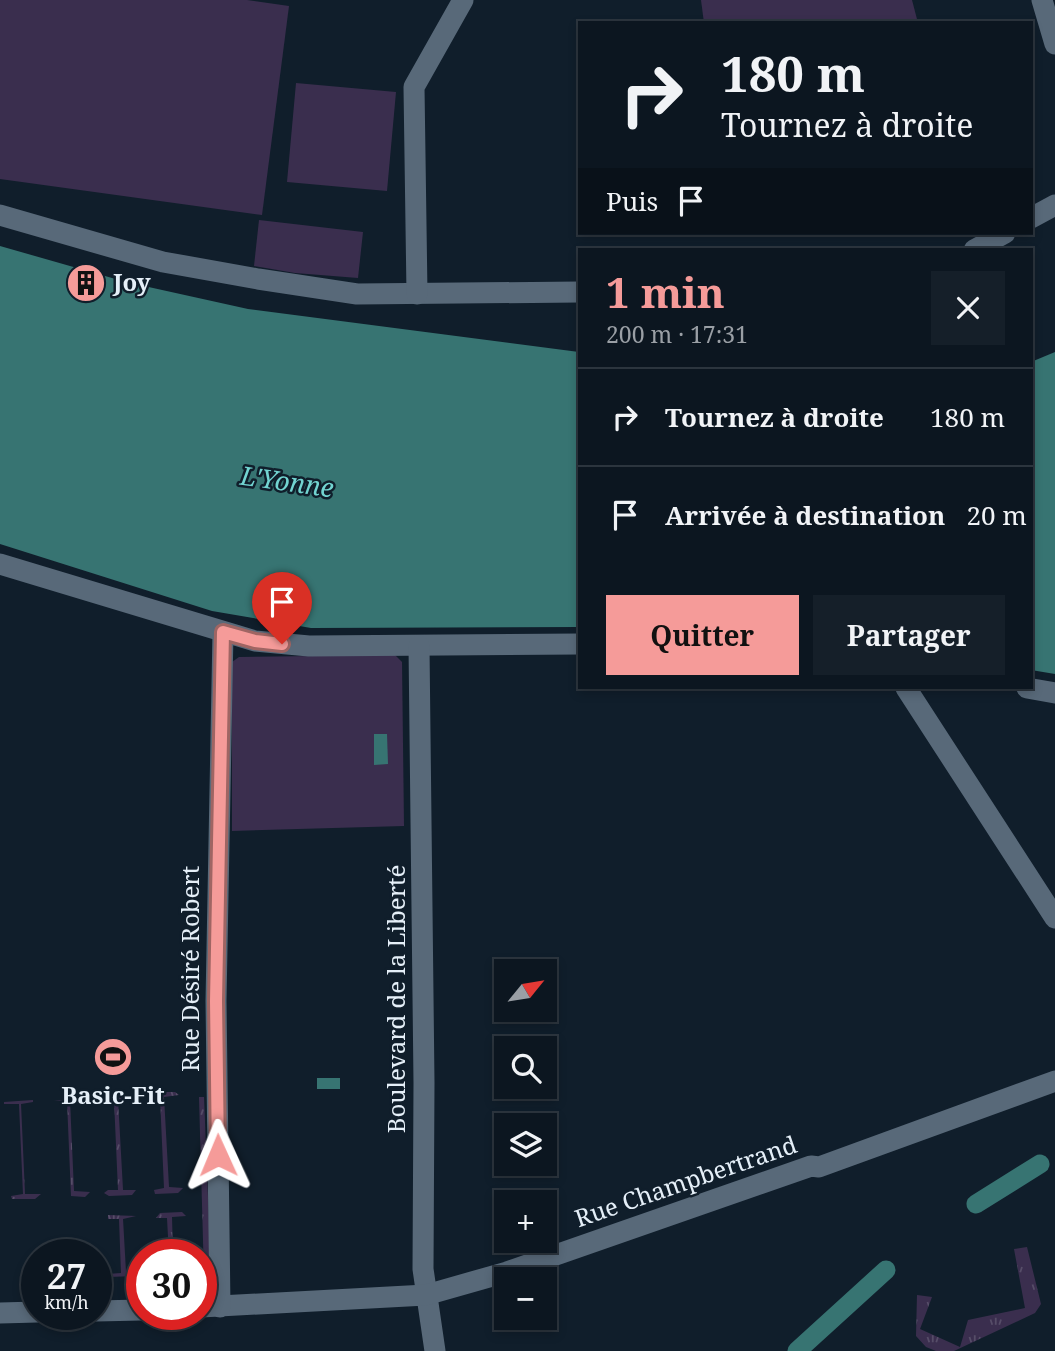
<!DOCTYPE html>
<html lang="fr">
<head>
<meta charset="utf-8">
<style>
  :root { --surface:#0c1620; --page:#151f29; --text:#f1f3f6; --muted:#9a9fa5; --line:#2c353e; --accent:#f59b99 }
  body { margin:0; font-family:"Noto Serif",serif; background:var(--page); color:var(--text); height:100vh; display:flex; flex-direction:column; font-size:26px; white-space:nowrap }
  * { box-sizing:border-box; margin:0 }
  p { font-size:23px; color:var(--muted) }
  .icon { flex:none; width:38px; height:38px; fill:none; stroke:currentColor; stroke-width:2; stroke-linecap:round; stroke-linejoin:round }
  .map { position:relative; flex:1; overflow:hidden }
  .drawer { position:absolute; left:578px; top:248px; width:455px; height:441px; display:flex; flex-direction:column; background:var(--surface); border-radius:0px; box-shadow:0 4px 10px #0003,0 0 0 2px var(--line) }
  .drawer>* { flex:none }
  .banner { position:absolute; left:578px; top:21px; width:455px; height:214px; border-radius:0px; box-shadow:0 4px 10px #0003,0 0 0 2px var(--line); background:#0c1620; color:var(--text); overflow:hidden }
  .needle { width:46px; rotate:60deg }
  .controls { position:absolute; left:494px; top:959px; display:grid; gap:14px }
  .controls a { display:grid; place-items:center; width:63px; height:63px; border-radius:0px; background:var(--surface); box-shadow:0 4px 10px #0003,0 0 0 2px var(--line); font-size:35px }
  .speed { position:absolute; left:21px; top:1239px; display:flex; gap:14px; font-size:35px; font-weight:700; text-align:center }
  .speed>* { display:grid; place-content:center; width:91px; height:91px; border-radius:50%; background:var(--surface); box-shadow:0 4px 10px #0003,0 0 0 2px var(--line); line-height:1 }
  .speed small { font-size:18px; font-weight:400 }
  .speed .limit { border:10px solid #d22; background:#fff; color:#111 }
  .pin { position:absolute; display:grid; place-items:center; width:60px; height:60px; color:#fff; margin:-72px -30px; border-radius:50% 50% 50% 0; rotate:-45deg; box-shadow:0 0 7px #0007 }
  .pin .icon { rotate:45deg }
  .me { position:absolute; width:77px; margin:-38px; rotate:359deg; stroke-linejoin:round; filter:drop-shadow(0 0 5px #0008) }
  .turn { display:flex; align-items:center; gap:24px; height:147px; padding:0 28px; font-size:32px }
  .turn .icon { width:91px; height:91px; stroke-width:2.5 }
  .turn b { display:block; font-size:49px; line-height:60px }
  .then { display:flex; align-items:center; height:66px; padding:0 28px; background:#0003; gap:14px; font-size:26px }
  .round { display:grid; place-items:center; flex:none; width:74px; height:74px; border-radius:0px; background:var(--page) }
  .headline { display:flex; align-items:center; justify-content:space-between; height:119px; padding:0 28px }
  h1 { font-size:42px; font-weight:700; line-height:52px; color:var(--accent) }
  .primary-button { display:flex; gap:14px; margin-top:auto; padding:14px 28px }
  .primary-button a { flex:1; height:80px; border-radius:0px; background:var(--accent); color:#111; font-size:28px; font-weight:700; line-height:80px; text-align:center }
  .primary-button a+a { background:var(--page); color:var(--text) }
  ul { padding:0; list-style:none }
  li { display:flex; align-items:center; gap:21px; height:98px; padding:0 28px; border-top:2px solid var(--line) }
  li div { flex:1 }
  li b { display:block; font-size:26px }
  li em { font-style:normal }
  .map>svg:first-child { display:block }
</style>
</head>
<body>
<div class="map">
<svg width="1055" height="1351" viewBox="0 0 1055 1351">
  <defs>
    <pattern id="grass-tufts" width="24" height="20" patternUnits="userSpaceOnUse" patternTransform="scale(1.75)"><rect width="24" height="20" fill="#3a2e4e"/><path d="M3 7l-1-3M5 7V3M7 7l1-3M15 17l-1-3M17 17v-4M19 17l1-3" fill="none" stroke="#564d68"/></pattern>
  </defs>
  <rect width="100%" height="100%" fill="#101e2b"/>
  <g fill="url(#grass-tufts)">
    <polygon points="153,1092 175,1092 179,1095 164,1097 169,1187 183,1188 178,1193 155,1194 154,1190 164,1188 160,1097 147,1097"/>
    <polygon points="107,1095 128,1095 132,1098 118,1099 123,1190 136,1190 132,1195 109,1196 104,1193 108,1190 118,1190 114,1100 100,1099"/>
    <polygon points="199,1097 204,1097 211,1274 204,1275"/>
    <polygon points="84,1098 70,1101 74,1191 90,1192 85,1197 71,1196 67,1101 54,1101"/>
    <polygon points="33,1100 33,1102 21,1104 25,1194 41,1194 35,1199 12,1199 11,1196 23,1194 19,1104 4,1104 4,1102"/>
    <polygon points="182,1212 186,1216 172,1217 173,1255 169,1255 167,1218 156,1218 160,1213"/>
    <polygon points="108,1215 136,1216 123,1219 126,1272 134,1272 135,1276 108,1277 108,1274 121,1273 119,1219 108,1219"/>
    <polygon points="1027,1247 1041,1304 1035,1313 954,1351 936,1351 926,1347 916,1336 917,1295 932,1297 920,1329 960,1347 968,1320 1025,1308 1014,1249"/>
  </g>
  <g fill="#3a2e4e">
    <polygon points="0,0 247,0 289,6 262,215 0,179"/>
    <polygon points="701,0 912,0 918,23 704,23"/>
    <polygon points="296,83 396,92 387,191 287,182"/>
    <polygon points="259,220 363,232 358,278 295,273 254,266"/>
    <polygon points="395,655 402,662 404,826 232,831 232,662 239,657"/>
  </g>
  <g fill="#377472">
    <polygon points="0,246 126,282 248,309 579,352 579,627 311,628 212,611 0,544"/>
    <polygon points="1055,352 1055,674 1031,670 1031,362"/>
    <polygon points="374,734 387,734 388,764 374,765"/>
    <rect x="317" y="1078" width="23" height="11"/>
  </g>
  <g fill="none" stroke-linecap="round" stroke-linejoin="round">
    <g stroke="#377472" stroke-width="19">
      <polyline points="976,1204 1040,1164"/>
      <polyline points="797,1351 886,1270"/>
    </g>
    <g stroke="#586979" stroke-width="21">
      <polyline points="1042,0 1055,44"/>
      <polyline points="0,215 163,262 258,279 357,294 579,292"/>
      <polyline points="1031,218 1055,205"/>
      <polyline points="974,250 1005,233"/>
      <polyline points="417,294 414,87 463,0"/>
      <polyline points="0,564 255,641 309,646 579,644"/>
      <polyline points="419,646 424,1083 423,1269 435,1351"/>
      <polyline points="906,688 1055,918"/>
      <polyline points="1027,688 1055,693"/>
      <polyline points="201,1307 426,1295 507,1272 811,1166 819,1167 1055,1081"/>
      <polyline points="220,1307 216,1001 223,632"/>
      <polyline points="96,1311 142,1310"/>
      <polyline points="0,1313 37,1312"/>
    </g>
  </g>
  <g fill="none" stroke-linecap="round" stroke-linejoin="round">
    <g stroke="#9f6563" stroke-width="18">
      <polyline id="route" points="218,1155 216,1001 223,632 255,641 282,644"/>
    </g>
    <use href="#route" stroke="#f59b99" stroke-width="12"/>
  </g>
  <defs>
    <g id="building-disc" transform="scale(2.0125)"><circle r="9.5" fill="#f59b99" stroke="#101e2b"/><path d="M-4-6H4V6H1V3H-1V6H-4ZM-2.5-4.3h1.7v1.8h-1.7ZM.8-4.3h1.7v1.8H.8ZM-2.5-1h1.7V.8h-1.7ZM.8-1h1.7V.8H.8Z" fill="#111"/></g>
    <g id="stadium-disc" transform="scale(2.0125)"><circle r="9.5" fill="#f59b99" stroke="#101e2b"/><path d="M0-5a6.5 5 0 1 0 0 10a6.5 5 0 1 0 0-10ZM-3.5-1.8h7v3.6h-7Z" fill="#111"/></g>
  </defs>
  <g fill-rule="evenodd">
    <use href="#building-disc" x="86" y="283"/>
    <use href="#stadium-disc" x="113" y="1057"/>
  </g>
  <g text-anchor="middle" stroke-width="5" stroke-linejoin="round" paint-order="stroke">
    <g font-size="24" font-weight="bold" fill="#e5eff8" stroke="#101e2b" text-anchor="start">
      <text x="113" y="291">Joy</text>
      <text x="113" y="1104" text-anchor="middle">Basic-Fit</text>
    </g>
    <g font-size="24" fill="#e5eff8" stroke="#101e2b">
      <text transform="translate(191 969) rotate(-90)" y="8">Rue Désiré Robert</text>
      <text transform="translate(397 999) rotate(-90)" y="8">Boulevard de la Liberté</text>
      <text transform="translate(686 1182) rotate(-19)" y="8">Rue Champbertrand</text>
    </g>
    <g font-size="26" font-style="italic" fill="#72d4d1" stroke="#101e2b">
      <text transform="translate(287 482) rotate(8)" y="9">L'Yonne</text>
    </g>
  </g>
</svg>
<div class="controls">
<a><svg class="needle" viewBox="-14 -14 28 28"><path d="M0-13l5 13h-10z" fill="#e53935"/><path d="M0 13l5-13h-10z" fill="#9a9fa5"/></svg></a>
<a><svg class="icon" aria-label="search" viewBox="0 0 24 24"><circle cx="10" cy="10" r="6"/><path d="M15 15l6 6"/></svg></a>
<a><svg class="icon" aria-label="layers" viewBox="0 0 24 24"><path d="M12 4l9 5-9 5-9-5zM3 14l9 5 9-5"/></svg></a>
<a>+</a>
<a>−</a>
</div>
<div class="speed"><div>27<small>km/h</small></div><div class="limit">30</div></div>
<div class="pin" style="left:282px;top:644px;background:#d93025"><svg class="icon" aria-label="arrive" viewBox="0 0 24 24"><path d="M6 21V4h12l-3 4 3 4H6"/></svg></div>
<svg class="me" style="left:218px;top:1155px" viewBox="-20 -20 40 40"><path d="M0-17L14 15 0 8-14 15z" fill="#f59b99" stroke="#fff" stroke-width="4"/></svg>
<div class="banner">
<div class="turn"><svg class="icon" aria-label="right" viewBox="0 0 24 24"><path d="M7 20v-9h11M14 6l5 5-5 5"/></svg><div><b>180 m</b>Tournez à droite</div></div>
<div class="then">Puis<svg class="icon" aria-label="arrive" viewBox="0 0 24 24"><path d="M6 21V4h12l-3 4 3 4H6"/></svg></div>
</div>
<section class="drawer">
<div class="headline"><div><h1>1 min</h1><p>200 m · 17:31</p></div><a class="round"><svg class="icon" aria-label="close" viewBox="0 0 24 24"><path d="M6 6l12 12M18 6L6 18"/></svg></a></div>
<ul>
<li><svg class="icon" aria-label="right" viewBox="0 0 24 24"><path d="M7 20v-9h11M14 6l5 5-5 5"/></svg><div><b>Tournez à droite</b></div><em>180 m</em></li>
<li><svg class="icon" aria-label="arrive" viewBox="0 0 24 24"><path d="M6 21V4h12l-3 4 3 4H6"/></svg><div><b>Arrivée à destination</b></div><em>20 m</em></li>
</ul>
<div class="primary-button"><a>Quitter</a><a>Partager</a></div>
</section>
</div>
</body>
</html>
